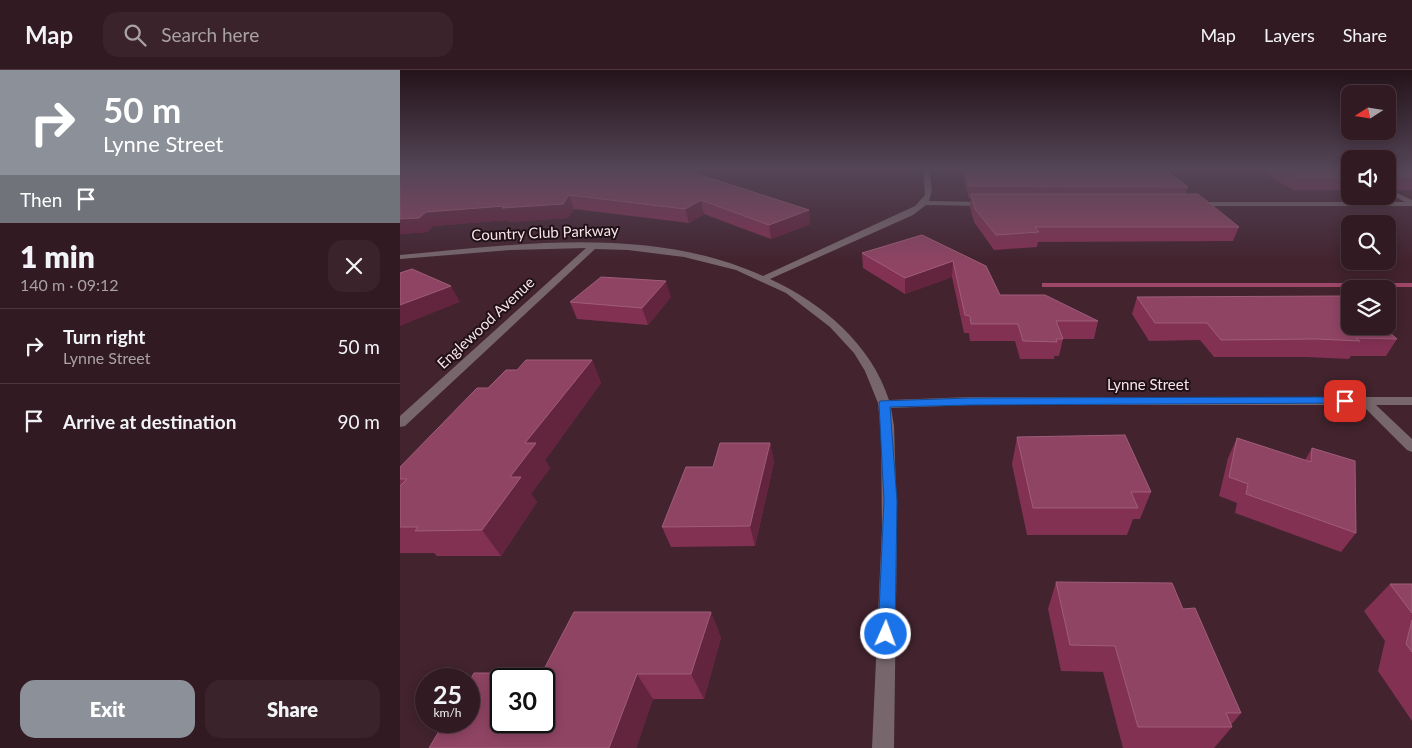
<!DOCTYPE html>
<html lang="en">
<head>
<meta charset="utf-8">
<style>
  :root { --surface:#321a22; --page:#3a232a; --text:#f1f3f6; --muted:#a8a1a5; --line:#4d3840; --accent:#8c9099 }
  body { margin:0; font-family:Lato,sans-serif; background:var(--page); color:var(--text); height:100vh; display:flex; flex-direction:column; font-size:19px; white-space:nowrap }
  * { box-sizing:border-box; margin:0 }
  p { font-size:16px; color:var(--muted) }
  .icon { flex:none; width:28px; height:28px; fill:none; stroke:currentColor; stroke-width:2; stroke-linecap:round; stroke-linejoin:round }
  .map { position:relative; flex:1; overflow:hidden }
  .drawer { display:flex; flex-direction:column; background:var(--surface); width:400px }
  .drawer>* { flex:none }
  .top-card { background:#8c9099; color:#fff; overflow:hidden }
  .needle { width:32px; rotate:258deg }
  .fabs { position:absolute; left:941px; top:15px; display:grid; gap:10px }
  .fabs a { display:grid; place-items:center; width:55px; height:55px; border-radius:10px; background:var(--surface); box-shadow:0 2px 12px #0003,0 0 0 1px var(--line); font-size:25px }
  .speed { position:absolute; left:15px; top:598px; display:flex; gap:10px; font-size:25px; font-weight:700; text-align:center }
  .speed>* { display:grid; place-content:center; width:65px; height:65px; border-radius:50%; background:var(--surface); box-shadow:0 2px 12px #0003,0 0 0 1px var(--line); line-height:1 }
  .speed small { font-size:12px; font-weight:400 }
  .speed .limit { border:2px solid #111; border-radius:8px; background:#fff; color:#111 }
  .pin { position:absolute; display:grid; place-items:center; width:42px; height:42px; color:#fff; margin:-21px; border-radius:10px; box-shadow:0 2px 8px #0006 }
  .me { position:absolute; width:55px; margin:-28px; rotate:2deg; stroke-linejoin:round; filter:drop-shadow(0 0 4px #0008) }
  .turn { display:flex; align-items:center; gap:18px; height:105px; padding:0 20px; font-size:22px }
  .turn .icon { width:65px; height:65px; stroke-width:2.5 }
  .turn b { display:block; font-size:35px; line-height:42px }
  .then { display:flex; align-items:center; height:48px; padding:0 20px; background:#0003; gap:10px; font-size:19px }
  .round { display:grid; place-items:center; flex:none; width:52px; height:52px; border-radius:15px; background:var(--page) }
  .headline { display:flex; align-items:center; justify-content:space-between; height:85px; padding:0 20px }
  h1 { font-size:30px; font-weight:800; line-height:38px }
  .button { display:flex; gap:10px; margin-top:auto; padding:10px 20px }
  .button a { flex:1; height:58px; border-radius:15px; background:var(--accent); color:#fff; font-size:20px; font-weight:800; line-height:58px; text-align:center }
  .button a+a { background:var(--page); color:var(--text) }
  ul { padding:0; list-style:none }
  li { display:flex; align-items:center; gap:15px; height:75px; padding:0 20px; border-top:1px solid var(--line) }
  li div { flex:1 }
  li b { display:block; font-size:19px }
  li em { font-style:normal }
  header { display:flex; align-items:center; gap:30px; box-sizing:border-box; height:70px; padding:0 25px; background:var(--surface); border-bottom:1px solid var(--line) }
  header strong { font-size:24px }
  nav { display:flex; gap:28px; margin-inline-start:auto; font-size:18px }
  .search { width:350px; height:45px; background:var(--page); display:flex; align-items:center; gap:12px; box-sizing:border-box; padding:0 18px; border-radius:15px; color:var(--muted); font-size:19px }
  main { display:flex; flex:1; min-height:0 }
  .map>svg:first-child { display:block }
</style>
</head>
<body>
<header>
<strong>Map</strong>
<div class="search"><svg class="icon" aria-label="search" viewBox="0 0 24 24"><circle cx="10" cy="10" r="6"/><path d="M15 15l6 6"/></svg>Search here</div>
<nav><a>Map</a><a>Layers</a><a>Share</a></nav>
</header>
<main>
<section class="drawer">
<div class="top-card">
<div class="turn"><svg class="icon" aria-label="right" viewBox="0 0 24 24"><path d="M7 20v-9h11M14 6l5 5-5 5"/></svg><div><b>50 m</b>Lynne Street</div></div>
<div class="then">Then<svg class="icon" aria-label="arrive" viewBox="0 0 24 24"><path d="M6 21V4h12l-3 4 3 4H6"/></svg></div>
</div>
<div class="headline"><div><h1>1 min</h1><p>140 m · 09:12</p></div><a class="round"><svg class="icon" aria-label="close" viewBox="0 0 24 24"><path d="M6 6l12 12M18 6L6 18"/></svg></a></div>
<ul>
<li><svg class="icon" aria-label="right" viewBox="0 0 24 24"><path d="M7 20v-9h11M14 6l5 5-5 5"/></svg><div><b>Turn right</b><p>Lynne Street</p></div><em>50 m</em></li>
<li><svg class="icon" aria-label="arrive" viewBox="0 0 24 24"><path d="M6 21V4h12l-3 4 3 4H6"/></svg><div><b>Arrive at destination</b></div><em>90 m</em></li>
</ul>
<div class="button"><a>Exit</a><a>Share</a></div>
</section>
<div class="map">
<svg width="1012" height="678" viewBox="0 0 1012 678">
  <rect width="100%" height="100%" fill="#42232e"/>
  <g fill="none" stroke-linecap="round" stroke-linejoin="round">
    <rect fill="#9f4769" fill-rule="evenodd" x="642" y="213" width="370" height="4"/>
    <g fill="#77676c" fill-rule="evenodd">
      <path d="M523 98H529L532 120 529 131 588 132 591 134 588 136 526 135 513 145 370 209C422 233 471 274 489 330L571 327H1012V335H976L1012 369V382L1007 380 962 335H571L491 338 494 356 497 458 494 678H472L482 458 481 364 478 333 465 301 454 283 430 257 386 223 336 200 284 187 228 180 195 179 5 356 0 357V346L186 178 111 180 0 189V185C118 174 251 155 363 206L515 136 525 125Z"/>
      <polygon points="988,119 1012,130 1012,136 795,136 792,134 795,132 1005,132 988,123"/>
    </g>
  </g>
  <g fill="#823153">
    <polygon points="0,98 409,140 410,154 371,169 304,144 289,153 174,139 168,148 108,152 107,150 33,156 27,162 0,164"/>
    <polygon points="561,98 764,98 788,117 786,124 839,157 833,171 638,172 637,177 594,180 574,152 570,137 571,129 569,129"/>
    <polygon points="855,98 950,98 950,120 893,120"/>
    <polygon points="988,98 1012,98 1012,120 994,120 988,117"/>
    <polygon points="522,165 600,225 698,251 694,269 663,269 659,286 654,286 654,289 620,289 615,271 570,271 569,263 564,263 552,207 505,224 463,198 462,183"/>
    <polygon points="271,227 248,255 177,249 170,232"/>
    <polygon points="737,227 997,269 986,286 951,286 949,289 906,287 814,287 800,270 749,271 732,244"/>
    <polygon points="192,290 201,313 145,390 150,398 131,424 137,432 101,486 37,486 34,483 0,483 0,397 88,318 117,300"/>
    <polygon points="617,367 751,422 740,449 733,449 727,465 627,465 612,394"/>
    <polygon points="837,368 905,390 912,378 956,463 941,482 835,443 837,433 819,426 828,388"/>
    <polygon points="370,373 374,392 355,476 271,477 262,457 313,397"/>
    <polygon points="656,512 783,539 841,643 831,655 832,657 814,678 723,678 703,602 661,601 648,539"/>
    <polygon points="990,514 1012,514 1012,651 978,601 985,571 964,541"/>
    <polygon points="311,542 321,568 304,629 253,629 236,678 29,678 142,603"/>
  </g>
  <g fill="#63243e">
    <polygon points="169,125 174,139 168,148 108,152 107,150 33,156 27,162 0,164 0,149 26,142"/>
    <polygon points="301,130 304,144 289,153 285,139"/>
    <polygon points="409,140 410,154 371,169 369,155"/>
    <polygon points="553,191 552,207 505,224 505,208"/>
    <polygon points="266,211 271,227 248,255 242,238"/>
    <polygon points="51,216 60,232 0,256 0,235"/>
    <polygon points="192,290 201,313 145,390 150,398 131,424 137,432 101,486 82,460 110,407 125,373"/>
    <polygon points="370,373 374,392 355,476 350,456"/>
    <polygon points="311,542 321,568 304,629 291,604"/>
    <polygon points="237,604 253,629 236,678 209,678"/>
  </g>
  <g fill="#8f4463" stroke="#9f5d78" fill-rule="evenodd">
    <polygon points="0,98 279,98 409,140 369,155 301,130 285,139 169,125 163,134 102,138 105,136 26,142 19,148 0,149"/>
    <polygon points="565,98 764,98 788,117 569,116"/>
    <polygon points="881,98 950,98 950,107 899,107"/>
    <polygon points="988,98 1012,98 1012,107 1001,107 994,105 993,107 988,107"/>
    <polygon points="571,124 798,124 839,157 635,157 639,162 596,165 575,139"/>
    <polygon points="522,165 586,196 600,225 645,225 698,251 656,251 663,269 656,269 657,272 623,271 618,254 571,254 570,246 565,245 553,191 505,208 462,183"/>
    <polygon points="12,199 51,216 0,235 0,203"/>
    <polygon points="201,207 266,211 242,238 170,232"/>
    <polygon points="944,226 950,230 950,256 982,256 997,269 956,268 960,271 916,269 821,270 807,253 755,253 737,227"/>
    <polygon points="126,290 192,290 125,373 136,373 110,407 121,407 82,460 15,461 18,457 0,457 0,416 7,409 0,409 0,397 77,318 88,318 106,300 117,300"/>
    <polygon points="725,365 751,422 731,422 738,438 633,438 617,367"/>
    <polygon points="837,368 911,392 912,378 955,391 956,463 846,424 848,414 829,407"/>
    <polygon points="320,373 370,373 350,456 262,457 286,397 313,397"/>
    <polygon points="656,512 772,513 783,539 795,538 841,643 826,643 832,657 738,657 715,576 670,575"/>
    <polygon points="990,514 1012,514 1012,543"/>
    <path d="M174 542H311L291 604H237L209 678H29L45 651H69V612L74 603H142ZM101 609H144V651H101Z"/>
    <polygon points="1012,550 1012,582 1006,574"/>
  </g>
  <linearGradient id="sky" x2="0" y2="1"><stop stop-color="#241319"/><stop offset="0.51" stop-color="#544557"/><stop offset="1" stop-color="#544557" stop-opacity="0"/></linearGradient>
  <rect width="1012" height="193" fill="url(#sky)"/>
  <polygon fill="#1a73e8" stroke="#114b97" points="945,327 951,331 949,333 570,335 490,337 497,431 495,564 492,570 486,572 480,570 478,564 484,431 479,334 480,331 570,328"/>
  <g text-anchor="middle" stroke-width="4" stroke-linejoin="round" paint-order="stroke">
    <g font-size="15" fill="#f8e3e9" stroke="#1f1116">
      <text transform="translate(145 163) rotate(-2)" y="5">Country Club Parkway</text>
      <text transform="translate(86 253) rotate(-43)" y="5">Englewood Avenue</text>
      <text x="748" y="320">Lynne Street</text>
    </g>
  </g>
</svg>
<div class="fabs">
<a><svg class="needle" viewBox="-14 -14 28 28"><path d="M0-13l5 13h-10z" fill="#e53935"/><path d="M0 13l5-13h-10z" fill="#a8a1a5"/></svg></a>
<a><svg class="icon" aria-label="sound" viewBox="0 0 24 24"><path d="M4 9h4l5-4v14l-5-4H4zM17 9q2 3 0 6"/></svg></a>
<a><svg class="icon" aria-label="search" viewBox="0 0 24 24"><circle cx="10" cy="10" r="6"/><path d="M15 15l6 6"/></svg></a>
<a><svg class="icon" aria-label="layers" viewBox="0 0 24 24"><path d="M12 4l9 5-9 5-9-5zM3 14l9 5 9-5"/></svg></a>
</div>
<div class="speed"><div>25<small>km/h</small></div><div class="limit">30</div></div>
<div class="pin" style="left:945px;top:331px;background:#d93025"><svg class="icon" aria-label="arrive" viewBox="0 0 24 24"><path d="M6 21V4h12l-3 4 3 4H6"/></svg></div>
<svg class="me" style="left:486px;top:564px" viewBox="-20 -20 40 40"><circle r="17" fill="#1a73e8" stroke="#fff" stroke-width="3"/><path d="M0-11L8 9 0 5-8 9z" fill="#fff"/></svg>
</div>
</main>
</body>
</html>
